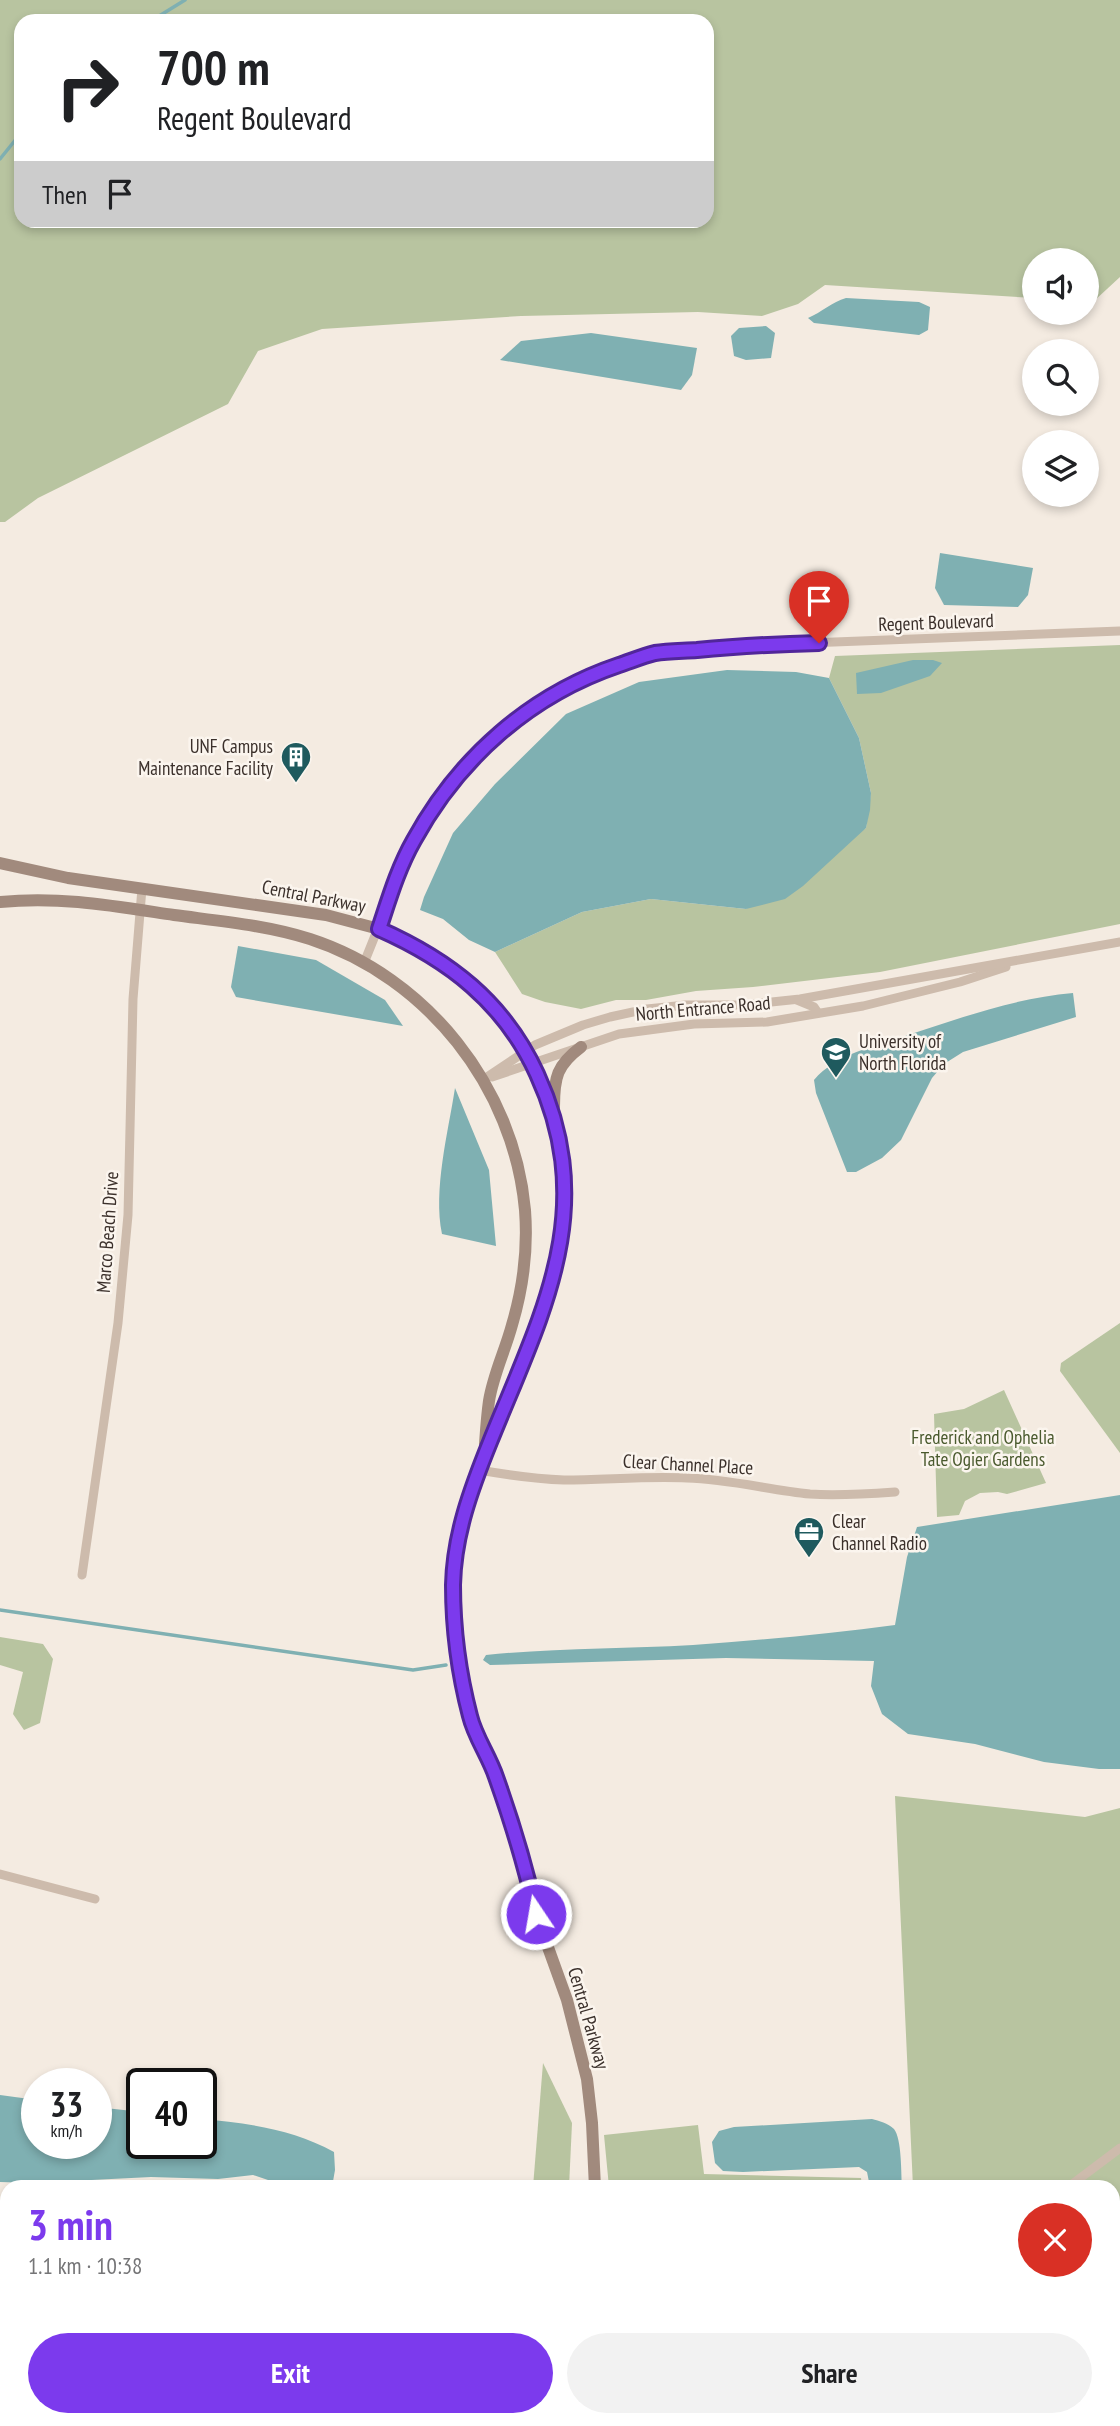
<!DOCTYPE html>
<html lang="en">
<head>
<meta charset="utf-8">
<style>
  :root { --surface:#fff; --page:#f2f2f2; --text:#202124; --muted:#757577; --accent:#7c3aed }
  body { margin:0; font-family:"PT Sans Narrow",sans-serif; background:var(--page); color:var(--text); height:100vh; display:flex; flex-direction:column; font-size:26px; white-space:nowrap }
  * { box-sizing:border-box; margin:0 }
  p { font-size:23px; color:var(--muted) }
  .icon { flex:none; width:38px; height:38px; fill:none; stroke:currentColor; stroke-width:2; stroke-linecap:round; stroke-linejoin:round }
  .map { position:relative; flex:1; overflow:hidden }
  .panel { position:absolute; left:0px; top:2180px; width:1120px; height:247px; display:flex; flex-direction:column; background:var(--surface); border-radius:21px 21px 0 0; box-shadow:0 4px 10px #0003 }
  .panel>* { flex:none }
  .top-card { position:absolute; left:14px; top:14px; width:700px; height:214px; border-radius:21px; box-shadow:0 4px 10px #0003; background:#fff; color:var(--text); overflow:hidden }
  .tools { position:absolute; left:1022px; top:248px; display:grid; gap:14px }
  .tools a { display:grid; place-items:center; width:77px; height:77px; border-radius:50%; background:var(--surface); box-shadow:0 4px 10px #0003; font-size:35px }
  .speed { position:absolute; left:21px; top:2068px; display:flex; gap:14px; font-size:35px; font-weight:700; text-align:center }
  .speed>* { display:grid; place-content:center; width:91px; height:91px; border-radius:50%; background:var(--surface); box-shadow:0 4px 10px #0003; line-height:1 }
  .speed small { font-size:18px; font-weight:400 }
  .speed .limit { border:4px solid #111; border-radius:10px; background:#fff; color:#111 }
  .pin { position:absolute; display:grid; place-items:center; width:60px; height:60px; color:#fff; margin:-72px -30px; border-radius:50% 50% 50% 0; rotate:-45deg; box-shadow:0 0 7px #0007 }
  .pin .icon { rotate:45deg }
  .me { position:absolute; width:77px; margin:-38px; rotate:348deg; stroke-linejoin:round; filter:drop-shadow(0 0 5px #0008) }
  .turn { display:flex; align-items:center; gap:24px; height:147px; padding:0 28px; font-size:32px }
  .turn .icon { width:91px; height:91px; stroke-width:2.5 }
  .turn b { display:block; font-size:49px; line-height:60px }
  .then { display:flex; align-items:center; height:66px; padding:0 28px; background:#0003; gap:14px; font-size:26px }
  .round { display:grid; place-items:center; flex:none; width:74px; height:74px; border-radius:37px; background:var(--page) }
  .headline { display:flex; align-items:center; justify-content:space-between; height:119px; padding:0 28px }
  h1 { font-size:42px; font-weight:700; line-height:52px; color:var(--accent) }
  .cta { display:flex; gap:14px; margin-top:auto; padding:14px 28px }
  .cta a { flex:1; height:80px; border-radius:42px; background:var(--accent); color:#fff; font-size:28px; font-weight:700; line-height:80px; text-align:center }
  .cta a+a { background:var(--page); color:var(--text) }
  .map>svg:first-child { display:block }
</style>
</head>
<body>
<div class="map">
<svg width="1120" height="2426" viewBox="0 0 1120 2426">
  <rect width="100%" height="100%" fill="#f4ebe1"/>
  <g fill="#b8c4a0" fill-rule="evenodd">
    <path d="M0 0H1120V277L1094 301H1087V261H1034V298L825 285 798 304 762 316 698 312 521 316 322 329 258 351 228 404 38 498 5 522H0ZM707 21V220H21V21Z"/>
    <polygon points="1120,645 1120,924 880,972 753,987 696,991 646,1000 616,1000 581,1009 545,1002 522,994 495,952 582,912 651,899 746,909 866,828 871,793 859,738 829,678 835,656"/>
    <polygon points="1120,1323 1120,1453 1060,1371 1061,1363"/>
    <polygon points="1004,1390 1046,1483 1007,1494 998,1492 980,1493 965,1501 959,1515 937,1517 934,1414 964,1409"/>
    <polygon points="0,1637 43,1644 53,1659 40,1723 24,1730 13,1714 23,1672 0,1665"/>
    <polygon points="895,1796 1085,1817 1120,1808 1120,2426 577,2426 578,2420 1113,2420 1113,2188 913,2187"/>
    <polygon points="543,2063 572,2123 569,2187 533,2187"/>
    <polygon points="698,2125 704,2174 861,2178 862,2187 609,2187 604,2135"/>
    <polygon points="0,2351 7,2355 7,2420 497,2420 511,2426 0,2426"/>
  </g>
  <g fill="#7fb0b2">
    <path d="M846 298 919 302 930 307 928 330 919 335 814 323 808 318C822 312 832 302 846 298Z"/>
    <polygon points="766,326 775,333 771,358 746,360 734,356 731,336 739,328"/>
    <polygon points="591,333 697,348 692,375 681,390 500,360 521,341"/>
    <polygon points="940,553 1033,568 1028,595 1018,607 944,605 935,588"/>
    <polygon points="913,660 933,660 942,663 930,676 881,693 857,694 856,673"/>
    <polygon points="727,670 796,672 829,678 859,738 871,793 870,810 866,828 803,886 785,899 746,909 651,899 582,912 495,952 469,940 443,919 420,910 424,897 453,833 495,784 566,714 639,682"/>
    <polygon points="238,946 316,960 385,1000 403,1026 236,997 231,987"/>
    <path d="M1073 993 1076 1017 963 1052 944 1064 932 1078 901 1140 882 1158 856 1172H847L816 1093 814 1080C836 1054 875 1046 905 1036 960 1018 1015 998 1073 993Z"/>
    <path d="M455 1088 489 1170 496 1246 442 1234C433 1190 448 1133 455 1088Z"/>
    <path d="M1120 1495V1769H1099L1044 1762 975 1744 908 1734 882 1714 871 1686 874 1661 726 1658 490 1665 483 1660 486 1655C555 1648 624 1649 693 1645 761 1640 828 1634 895 1625L907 1557 917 1527Z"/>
    <path d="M0 2095 37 2100V2144H96V2107L142 2112V2144H201V2119C247 2123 293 2129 334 2152L335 2170 332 2187H269L268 2180 253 2175 218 2179 151 2177 32 2183 0 2182Z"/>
    <path d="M872 2119C879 2121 888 2123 894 2129 902 2139 901 2174 902 2187H870L867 2172 859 2167 743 2172 723 2171 715 2163 712 2142 719 2131 734 2127Z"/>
    <polygon points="0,2212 7,2212 7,2336 0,2328"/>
  </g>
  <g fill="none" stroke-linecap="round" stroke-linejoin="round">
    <g stroke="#7fb0b2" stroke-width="3.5">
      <polyline points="151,21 185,0"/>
      <polyline points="0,159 21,133"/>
      <polyline points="0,1610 413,1670 446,1665"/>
    </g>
    <g stroke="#cdbbac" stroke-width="9">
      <polyline points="364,963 413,841 449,786 474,757 507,726 546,698 596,673 654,654 758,645 1120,631"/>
      <polyline points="797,1000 814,1007 818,1013"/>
      <polyline points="492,1077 619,1034 694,1024 767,1022 863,1006 960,982 1006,967"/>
      <polyline points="484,1079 535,1045 583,1025 610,1017 647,1009 686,1005 744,1005 800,999 1120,942"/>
      <path d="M479 1470C508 1475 535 1479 564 1480 605 1480 646 1476 687 1478 729 1479 769 1490 810 1494 838 1496 867 1494 895 1492"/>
      <polyline points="82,1575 118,1323 128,1215 133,999 142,888"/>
      <polyline points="0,1874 95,1899"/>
      <polyline points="1067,2188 1120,2148"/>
    </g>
    <g stroke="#a18a7d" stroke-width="12">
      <polyline points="0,863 68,878 326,915 379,929 440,960 470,984 509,1026 525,1050 545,1092 554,1114 561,1147 566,1184 564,1225 555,1275 466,1504 456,1546 453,1584 455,1639 471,1719 495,1774 527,1869 536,1914 567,2000 587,2079 592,2123 595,2188"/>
      <path d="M0 902C61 896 114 906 174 915 219 921 266 925 310 939 427 977 514 1087 525 1210 528 1249 523 1288 512 1325 505 1351 493 1375 489 1401 487 1415 486 1430 485 1444"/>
      <path d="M554 1107C554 1077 557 1065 581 1047"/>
      <polyline points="567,2426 567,2420"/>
    </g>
  </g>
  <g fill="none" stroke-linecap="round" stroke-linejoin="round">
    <g stroke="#51269a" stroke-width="18">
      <path id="route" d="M536 1914C526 1868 512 1822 496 1777 489 1756 475 1737 470 1716 459 1674 453 1629 453 1585 454 1535 471 1489 490 1442 541 1315 600 1211 537 1074 504 1002 449 960 379 929 389 899 398 868 414 840 459 758 530 695 619 665 631 661 643 656 655 653 668 651 683 651 697 650 738 646 778 644 819 643"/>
    </g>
    <use href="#route" stroke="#7c3aed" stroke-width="12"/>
  </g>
  <defs>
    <g id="building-pin" transform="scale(1.575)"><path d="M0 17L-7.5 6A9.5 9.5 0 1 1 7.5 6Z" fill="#1f5a5e" stroke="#fbf5ee"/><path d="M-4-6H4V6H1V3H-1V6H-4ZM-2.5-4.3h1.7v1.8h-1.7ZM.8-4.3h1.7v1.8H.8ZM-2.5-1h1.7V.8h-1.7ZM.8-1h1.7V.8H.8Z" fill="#fff"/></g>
    <g id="university-pin" transform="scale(1.575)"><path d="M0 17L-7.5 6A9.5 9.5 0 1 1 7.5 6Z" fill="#1f5a5e" stroke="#fbf5ee"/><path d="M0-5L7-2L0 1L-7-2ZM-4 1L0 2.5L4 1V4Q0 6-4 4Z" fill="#fff"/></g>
    <g id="office-pin" transform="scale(1.575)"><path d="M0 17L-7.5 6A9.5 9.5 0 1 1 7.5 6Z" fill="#1f5a5e" stroke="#fbf5ee"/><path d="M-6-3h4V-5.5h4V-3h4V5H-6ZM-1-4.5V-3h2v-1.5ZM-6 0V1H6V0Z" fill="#fff"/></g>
  </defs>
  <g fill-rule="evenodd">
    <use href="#building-pin" x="296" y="757"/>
    <use href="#university-pin" x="836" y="1052"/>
    <use href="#office-pin" x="809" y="1532"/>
  </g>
  <g text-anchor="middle" stroke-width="5" stroke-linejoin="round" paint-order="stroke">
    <g font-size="19" fill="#3b302b" stroke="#fbf5ee">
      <text transform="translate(936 622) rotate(-2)" y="7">Regent Boulevard</text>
      <text transform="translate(314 896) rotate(11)" y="7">Central Parkway</text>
      <text transform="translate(703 1008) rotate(-5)" y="7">North Entrance Road</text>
      <text transform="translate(107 1232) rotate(-86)" y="7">Marco Beach Drive</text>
      <text transform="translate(688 1464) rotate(3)" y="7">Clear Channel Place</text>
      <text transform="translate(589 2018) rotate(74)" y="7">Central Parkway</text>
    </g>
    <g font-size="19" fill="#3b302b" stroke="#fbf5ee" text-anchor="start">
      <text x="273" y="753" text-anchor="end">UNF Campus<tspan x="273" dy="22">Maintenance Facility</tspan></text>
      <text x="859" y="1048">University of<tspan x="859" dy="22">North Florida</tspan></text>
      <text x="832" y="1528">Clear<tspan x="832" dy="22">Channel Radio</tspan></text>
    </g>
    <g font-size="19" fill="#4a5a2e" stroke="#fbf5ee">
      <text x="983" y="1444">Frederick and Ophelia<tspan x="983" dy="22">Tate Ogier Gardens</tspan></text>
    </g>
  </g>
</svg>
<div class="tools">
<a><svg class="icon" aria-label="sound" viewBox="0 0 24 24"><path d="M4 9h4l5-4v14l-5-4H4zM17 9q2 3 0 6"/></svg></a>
<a><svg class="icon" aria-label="search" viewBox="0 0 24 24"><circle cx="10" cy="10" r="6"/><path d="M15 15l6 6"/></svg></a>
<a><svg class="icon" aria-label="layers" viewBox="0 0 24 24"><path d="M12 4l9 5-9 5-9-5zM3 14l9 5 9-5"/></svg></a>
</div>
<div class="speed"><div>33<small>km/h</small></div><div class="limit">40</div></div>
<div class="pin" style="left:819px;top:643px;background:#d93025"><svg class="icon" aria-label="arrive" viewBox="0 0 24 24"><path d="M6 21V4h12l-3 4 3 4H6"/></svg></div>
<svg class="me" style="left:536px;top:1914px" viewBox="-20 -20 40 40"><circle r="17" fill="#7c3aed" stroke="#fff" stroke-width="3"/><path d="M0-11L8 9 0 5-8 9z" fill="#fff"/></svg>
<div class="top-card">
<div class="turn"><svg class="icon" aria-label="right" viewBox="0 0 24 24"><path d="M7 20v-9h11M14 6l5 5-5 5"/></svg><div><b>700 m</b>Regent Boulevard</div></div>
<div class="then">Then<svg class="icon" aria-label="arrive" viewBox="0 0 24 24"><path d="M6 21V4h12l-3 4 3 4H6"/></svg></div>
</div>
<section class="panel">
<div class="headline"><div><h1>3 min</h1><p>1.1 km · 10:38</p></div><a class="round" style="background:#d93025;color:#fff"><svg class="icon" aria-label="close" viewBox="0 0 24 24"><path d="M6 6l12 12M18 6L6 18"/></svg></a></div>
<div class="cta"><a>Exit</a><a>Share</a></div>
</section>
</div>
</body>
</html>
